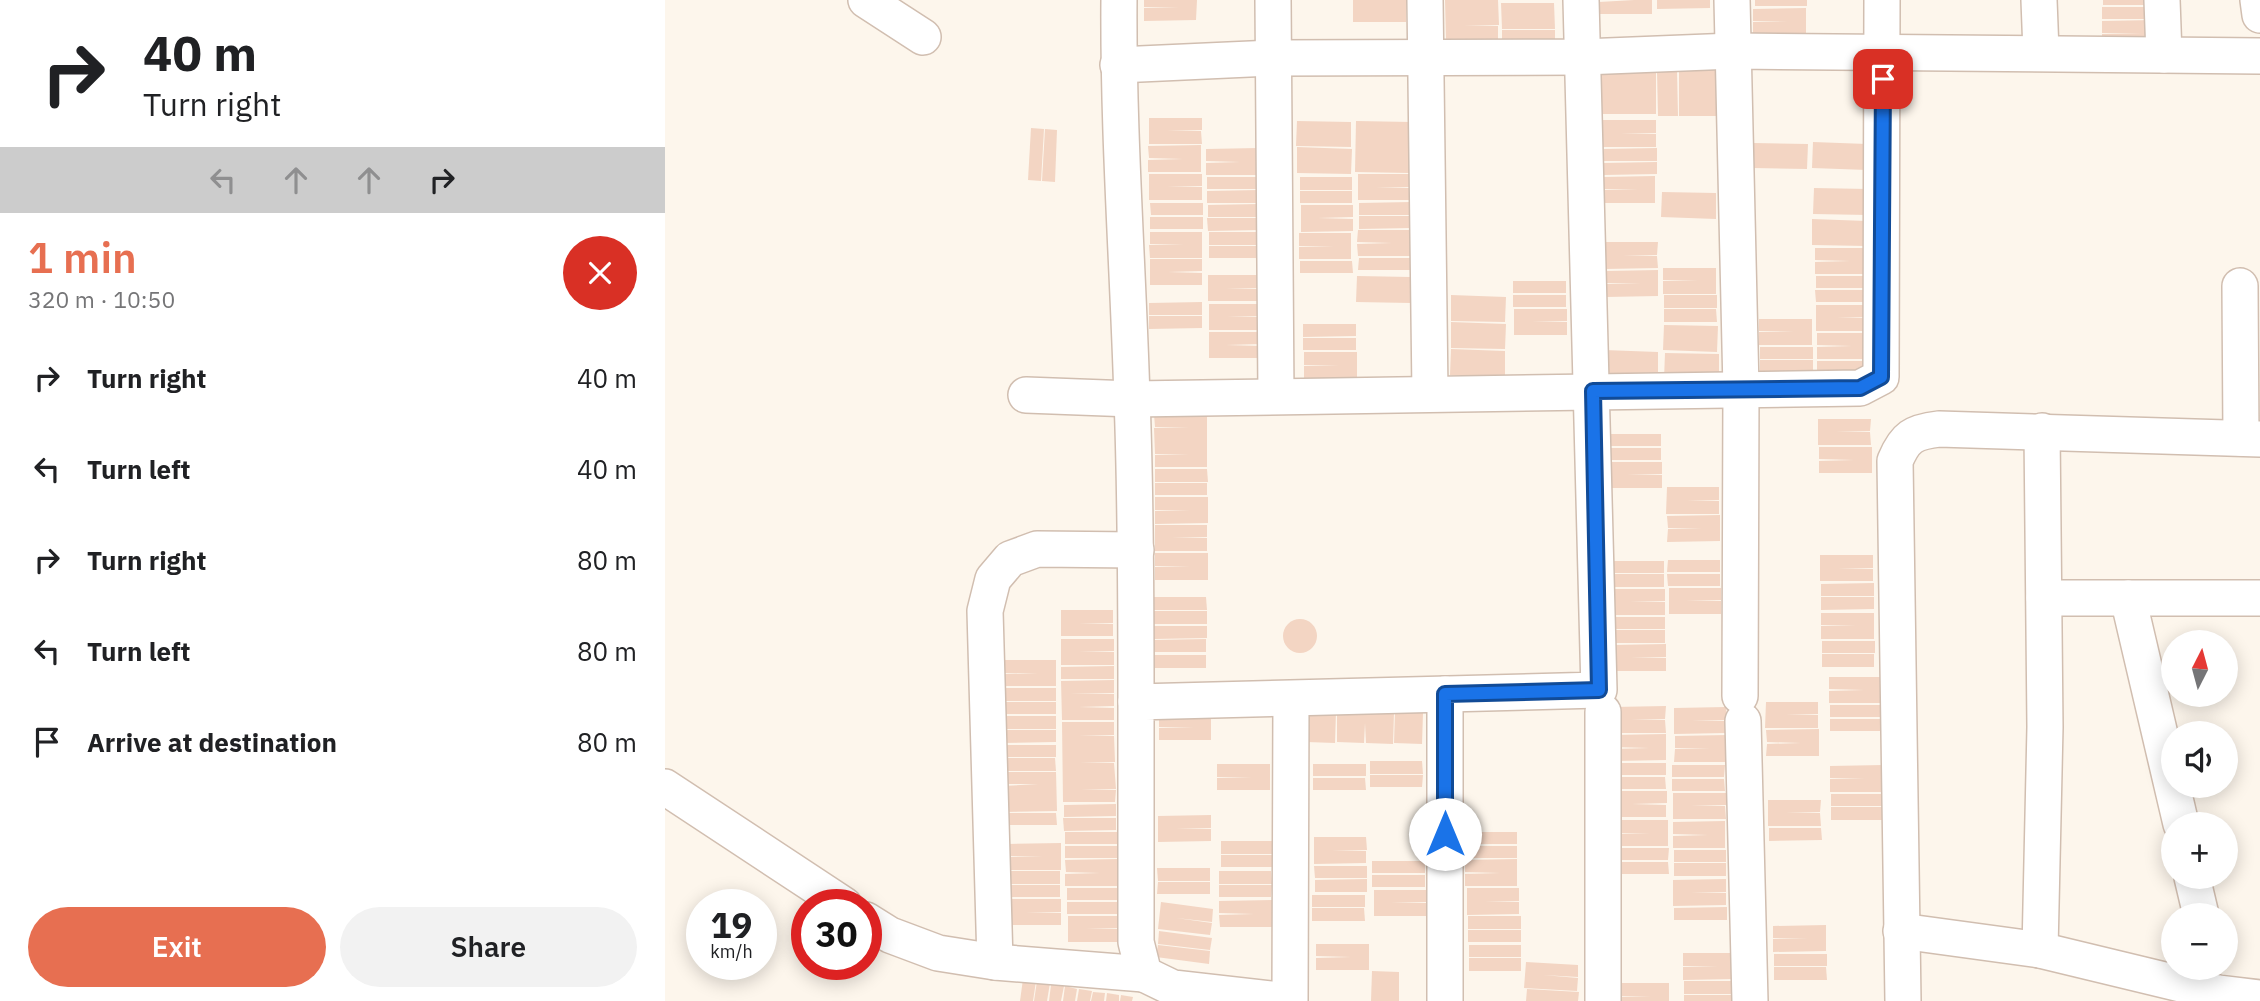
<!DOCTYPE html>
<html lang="en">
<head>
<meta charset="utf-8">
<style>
  :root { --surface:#fff; --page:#f2f2f2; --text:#202124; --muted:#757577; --accent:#e76f51 }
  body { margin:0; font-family:"IBM Plex Sans",sans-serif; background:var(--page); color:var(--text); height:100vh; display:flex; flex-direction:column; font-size:26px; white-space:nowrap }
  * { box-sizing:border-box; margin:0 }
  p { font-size:23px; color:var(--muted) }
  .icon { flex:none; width:38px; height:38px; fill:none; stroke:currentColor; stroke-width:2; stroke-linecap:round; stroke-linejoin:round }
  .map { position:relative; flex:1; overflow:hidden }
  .sheet { display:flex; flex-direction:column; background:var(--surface); width:665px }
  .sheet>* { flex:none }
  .guide { background:#fff; color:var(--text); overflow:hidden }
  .needle { width:46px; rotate:6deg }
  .tools { position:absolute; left:1496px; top:630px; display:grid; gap:14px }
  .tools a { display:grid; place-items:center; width:77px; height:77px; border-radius:50%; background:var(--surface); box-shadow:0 4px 18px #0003; font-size:35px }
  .speed { position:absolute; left:21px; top:889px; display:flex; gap:14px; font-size:35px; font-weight:700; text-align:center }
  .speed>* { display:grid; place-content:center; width:91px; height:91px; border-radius:50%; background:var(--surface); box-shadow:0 4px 18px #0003; line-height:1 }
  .speed small { font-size:18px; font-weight:400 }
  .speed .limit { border:10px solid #d22; background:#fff; color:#111 }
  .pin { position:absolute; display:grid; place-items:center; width:60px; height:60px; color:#fff; margin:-30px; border-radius:14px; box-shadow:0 4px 10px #0006 }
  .me { position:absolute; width:77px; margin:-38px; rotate:0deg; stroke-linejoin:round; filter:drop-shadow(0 0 5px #0008) }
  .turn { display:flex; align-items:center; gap:24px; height:147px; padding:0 28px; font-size:32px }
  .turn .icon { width:91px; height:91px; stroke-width:2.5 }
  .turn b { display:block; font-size:49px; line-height:60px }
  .lanes { display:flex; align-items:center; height:66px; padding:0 28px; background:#0003; justify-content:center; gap:35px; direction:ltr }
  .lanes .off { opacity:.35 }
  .round { display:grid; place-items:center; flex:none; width:74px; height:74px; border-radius:37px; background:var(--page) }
  .summary { display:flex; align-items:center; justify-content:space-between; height:119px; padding:0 28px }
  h1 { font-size:42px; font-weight:600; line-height:52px; color:var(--accent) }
  .action { display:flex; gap:14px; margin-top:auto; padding:14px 28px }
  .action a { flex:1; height:80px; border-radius:42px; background:var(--accent); color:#fff; font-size:28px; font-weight:600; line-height:80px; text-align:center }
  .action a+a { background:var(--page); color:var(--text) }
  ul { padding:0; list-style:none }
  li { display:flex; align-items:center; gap:21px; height:91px; padding:0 28px }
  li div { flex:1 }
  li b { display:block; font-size:26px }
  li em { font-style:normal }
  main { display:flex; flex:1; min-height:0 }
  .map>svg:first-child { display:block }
</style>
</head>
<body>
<main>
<section class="sheet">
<div class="guide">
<div class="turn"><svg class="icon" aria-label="right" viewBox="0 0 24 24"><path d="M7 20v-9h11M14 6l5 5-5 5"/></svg><div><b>40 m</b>Turn right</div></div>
<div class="lanes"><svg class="icon off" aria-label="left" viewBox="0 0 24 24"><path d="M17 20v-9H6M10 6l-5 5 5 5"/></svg><svg class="icon off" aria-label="ahead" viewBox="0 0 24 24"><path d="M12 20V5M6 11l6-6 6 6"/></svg><svg class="icon off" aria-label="ahead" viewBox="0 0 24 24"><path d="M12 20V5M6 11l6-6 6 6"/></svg><svg class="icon" aria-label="right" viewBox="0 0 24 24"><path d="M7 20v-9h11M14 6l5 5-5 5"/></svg></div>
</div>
<div class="summary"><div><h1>1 min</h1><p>320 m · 10:50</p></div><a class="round" style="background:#d93025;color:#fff"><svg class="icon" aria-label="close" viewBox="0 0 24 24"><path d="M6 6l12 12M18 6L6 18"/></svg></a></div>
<ul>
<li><svg class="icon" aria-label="right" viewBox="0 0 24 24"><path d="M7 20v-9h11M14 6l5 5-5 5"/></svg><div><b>Turn right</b></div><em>40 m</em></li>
<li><svg class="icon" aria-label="left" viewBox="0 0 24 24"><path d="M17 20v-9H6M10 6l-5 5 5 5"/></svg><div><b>Turn left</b></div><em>40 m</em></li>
<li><svg class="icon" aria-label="right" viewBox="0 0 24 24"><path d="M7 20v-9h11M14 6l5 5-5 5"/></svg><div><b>Turn right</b></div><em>80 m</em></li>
<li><svg class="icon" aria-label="left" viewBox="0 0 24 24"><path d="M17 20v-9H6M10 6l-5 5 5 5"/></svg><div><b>Turn left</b></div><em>80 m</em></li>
<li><svg class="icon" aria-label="arrive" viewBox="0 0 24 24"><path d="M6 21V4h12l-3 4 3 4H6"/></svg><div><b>Arrive at destination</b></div><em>80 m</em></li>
</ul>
<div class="action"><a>Exit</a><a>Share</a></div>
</section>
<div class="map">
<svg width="1595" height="1001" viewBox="0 0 1595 1001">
  <rect width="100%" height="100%" fill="#fdf6ec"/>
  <g fill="#f3d5c3">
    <polygon points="479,0 532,0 531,20 479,21 479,8 514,8 479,7"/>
    <rect x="688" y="0" width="53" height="22"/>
    <polygon points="780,0 833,0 834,25 799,26 833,26 833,39 781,39"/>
    <polygon points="969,0 987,0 987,14 934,14 934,2"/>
    <polygon points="992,0 1045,0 1045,8 992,9"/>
    <rect x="1090" y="0" width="52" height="6"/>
    <rect x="1438" y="0" width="53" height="5"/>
    <polygon points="836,3 889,3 890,29 837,29"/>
    <rect x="1437" y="7" width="52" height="12"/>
    <polygon points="1141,8 1141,35 1088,35 1088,22 1123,22 1088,21 1088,9"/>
    <polygon points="1489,20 1490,47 1437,47 1437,34 1477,33 1437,33 1437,21"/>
    <rect x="837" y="30" width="53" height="13"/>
    <polygon points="991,67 991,114 932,114 932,68"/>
    <polygon points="1054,69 1055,116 1014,116 1014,70"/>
    <polygon points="1012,70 1013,116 993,116 992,71"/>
    <polygon points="484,118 537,118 537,130 502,130 536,131 537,144 484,144"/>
    <polygon points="938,120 991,120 991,133 956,133 991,134 991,147 938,147"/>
    <polygon points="632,121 686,122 686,147 631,146"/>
    <polygon points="691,121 746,122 744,173 690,172"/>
    <polygon points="366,128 379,129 376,181 363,180"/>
    <polygon points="380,129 392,130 390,182 377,181"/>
    <polygon points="1148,142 1202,144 1202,170 1147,168"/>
    <polygon points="1088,143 1143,144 1142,169 1088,168"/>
    <polygon points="536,145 536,172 483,172 483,160 518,159 484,158 483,146"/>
    <polygon points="632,147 687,149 686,174 632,173"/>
    <polygon points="593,148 593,175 541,175 541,163 575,162 541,161 541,149"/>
    <polygon points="992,148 992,161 939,161 939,149"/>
    <polygon points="992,162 992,174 939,175 939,163"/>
    <polygon points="484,174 537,174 537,186 502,186 537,187 537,200 484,200"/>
    <polygon points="693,174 746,174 745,187 711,187 745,188 745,200 693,200"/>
    <polygon points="990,176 990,203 938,203 938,190 973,190 938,189 938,177"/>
    <rect x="542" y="177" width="52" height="12"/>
    <rect x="635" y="177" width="52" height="13"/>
    <polygon points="1149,188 1203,189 1203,215 1148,214"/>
    <polygon points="594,190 594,203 542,203 542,191"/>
    <rect x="635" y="191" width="52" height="12"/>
    <polygon points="997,192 1051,193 1051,219 996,217"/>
    <polygon points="746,202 747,215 694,215 694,203"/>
    <polygon points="485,203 538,203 538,215 486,215"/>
    <polygon points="595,204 595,217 543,217 543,205"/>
    <polygon points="636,205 688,205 688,217 653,218 688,219 688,231 636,232"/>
    <polygon points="694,216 746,216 746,228 694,229"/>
    <rect x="485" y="217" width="53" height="12"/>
    <polygon points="542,218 595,218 595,230 543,231"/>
    <polygon points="1147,219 1202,221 1201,246 1147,245"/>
    <polygon points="693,230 745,230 745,256 693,256 692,244 727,243 692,242"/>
    <polygon points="485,232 537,232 537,258 485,258 484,245 519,245 485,244"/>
    <polygon points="544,232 597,232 596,245 544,245"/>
    <polygon points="634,233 686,233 686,259 634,259 634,247 669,247 634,246"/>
    <polygon points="940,242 993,242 992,255 958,255 992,256 993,268 940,269"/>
    <polygon points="544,246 596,246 597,258 544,258"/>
    <polygon points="1150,248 1203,248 1203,274 1150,274 1150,262 1185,261 1150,260"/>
    <polygon points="694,258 746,258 746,270 693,270"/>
    <polygon points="485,259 537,259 537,271 503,272 537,273 537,285 485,285"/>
    <polygon points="635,261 687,261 688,273 635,273"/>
    <polygon points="998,268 1051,268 1051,294 998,294 998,281 1033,281 998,280"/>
    <polygon points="993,270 993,296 941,297 941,284 976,284 941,283 941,271"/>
    <polygon points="543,275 596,275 595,288 561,288 595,289 596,301 543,301"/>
    <polygon points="692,276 746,277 746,303 691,302"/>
    <rect x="1151" y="276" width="52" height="12"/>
    <rect x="848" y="281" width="53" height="12"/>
    <polygon points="1150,290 1203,290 1203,302 1151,302"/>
    <polygon points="786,295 841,297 840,322 786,321"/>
    <rect x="848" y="295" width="53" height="12"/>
    <rect x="999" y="295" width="53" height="13"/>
    <polygon points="537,302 537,315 484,315 484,303"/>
    <polygon points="544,304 597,304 597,316 562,316 597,317 597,330 544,330"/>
    <polygon points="1151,305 1204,305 1204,317 1172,317 1203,318 1204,331 1151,331"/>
    <polygon points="849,309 902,309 902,321 867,322 902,322 902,335 849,335"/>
    <polygon points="999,309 1051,309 1052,322 999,322"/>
    <polygon points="484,316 537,316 537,328 484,329"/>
    <polygon points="1094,319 1147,319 1147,345 1094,345 1094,332 1129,332 1094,331"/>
    <polygon points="786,322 841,324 840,349 786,348"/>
    <polygon points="638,324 691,324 691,336 638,337"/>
    <polygon points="999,325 1053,326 1052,352 998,350"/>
    <polygon points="544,332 596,332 596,344 561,345 596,346 596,358 544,358"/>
    <polygon points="1152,333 1205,333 1205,359 1152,359 1152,347 1187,346 1152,345"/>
    <rect x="638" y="338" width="53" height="12"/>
    <rect x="1095" y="347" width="53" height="12"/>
    <polygon points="786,349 840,351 840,376 785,375"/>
    <polygon points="939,350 993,352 993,377 938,376"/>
    <polygon points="639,352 692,352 692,378 639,378 639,366 674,366 639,365"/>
    <polygon points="1000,353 1054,354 1054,380 999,379"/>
    <rect x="1095" y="360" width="53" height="13"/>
    <rect x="1152" y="361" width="53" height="12"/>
    <polygon points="489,414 542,414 542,467 490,467 490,455 524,454 490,454 489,428 524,427 490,427"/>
    <polygon points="1153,419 1206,419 1205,431 1171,431 1205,432 1206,445 1153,445"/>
    <polygon points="943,434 996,434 996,446 944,446"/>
    <polygon points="1154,447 1207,447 1207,473 1154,473 1154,461 1189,460 1154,459"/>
    <rect x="944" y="448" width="52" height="12"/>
    <polygon points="945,462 997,462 997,474 962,474 997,475 997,488 945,488"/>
    <polygon points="490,469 542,469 543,482 490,482"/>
    <rect x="490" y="483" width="52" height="12"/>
    <polygon points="1002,487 1054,487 1054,500 1022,500 1054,501 1054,514 1001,514"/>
    <polygon points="490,497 543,497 543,523 490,524 490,511 525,511 490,510"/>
    <polygon points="1055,515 1055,541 1002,542 1003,529 1037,529 1003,528 1002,516"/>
    <polygon points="490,525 542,525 542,537 507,537 542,538 542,551 490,551"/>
    <polygon points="490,553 543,553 543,580 490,580 490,567 525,567 490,566"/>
    <polygon points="1155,555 1208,555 1208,568 1173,568 1208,569 1208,581 1155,581"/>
    <polygon points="1003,560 1055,560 1055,572 1002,572"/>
    <rect x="946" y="561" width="53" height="12"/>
    <rect x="946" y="574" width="53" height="13"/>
    <polygon points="1002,574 1055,574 1055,586 1003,586"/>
    <polygon points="1209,583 1209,596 1156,596 1156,584"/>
    <polygon points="1004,588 1056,588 1056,600 1021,600 1056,601 1056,614 1004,614"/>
    <polygon points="947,589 1000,589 1000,601 965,601 1000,602 1000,615 947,615"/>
    <polygon points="489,597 541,597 542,610 489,610"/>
    <polygon points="1156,597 1209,597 1209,609 1156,610"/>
    <polygon points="396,610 448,610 448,623 414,623 448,624 448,636 396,636"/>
    <rect x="489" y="611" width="53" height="13"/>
    <polygon points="1156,613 1209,613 1209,639 1156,639 1156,626 1191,626 1156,625"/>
    <rect x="948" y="617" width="52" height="12"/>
    <circle cx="635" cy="636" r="17"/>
    <polygon points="489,626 542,626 542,638 489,639"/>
    <polygon points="947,630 1000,630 1000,643 948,643"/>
    <polygon points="396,639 449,639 449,651 414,651 449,652 449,665 396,665"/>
    <polygon points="541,639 541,652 489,652 489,640"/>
    <rect x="1157" y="641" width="53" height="12"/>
    <polygon points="1001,644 1001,657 966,657 1001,658 1001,671 948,671 949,645"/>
    <rect x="1157" y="654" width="52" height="13"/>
    <polygon points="489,655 541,655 541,668 488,668"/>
    <polygon points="338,660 391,660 391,686 338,686 338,674 373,674 338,673"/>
    <polygon points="449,666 449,679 396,679 396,667"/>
    <polygon points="1164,677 1217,677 1217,703 1164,703 1164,691 1199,690 1164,689"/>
    <polygon points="449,680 449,693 405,694 449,694 449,706 414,707 449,708 449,720 397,720 396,681"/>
    <rect x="338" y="688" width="53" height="13"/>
    <rect x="338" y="702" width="53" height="12"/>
    <polygon points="1101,702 1153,702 1153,714 1121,714 1153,715 1153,728 1100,728"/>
    <rect x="1165" y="705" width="53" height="12"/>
    <polygon points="1001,706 1000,719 966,719 1000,720 1001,733 948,733 948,707"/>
    <polygon points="1061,707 1062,720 1027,720 1061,721 1061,733 1009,734 1009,708"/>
    <polygon points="643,710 671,711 670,743 642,742"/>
    <polygon points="672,710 729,712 728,744 701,743 700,723 699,743 672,742"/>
    <polygon points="730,711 758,712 757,744 729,743"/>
    <polygon points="494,714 546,714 546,740 494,740 494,728 529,728 494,727"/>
    <rect x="338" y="716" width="53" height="13"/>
    <rect x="1165" y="719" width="53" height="12"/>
    <polygon points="397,722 449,722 449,735 414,736 449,736 450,762 415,763 449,763 451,789 416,790 451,790 450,802 398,802"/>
    <polygon points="1154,729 1154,756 1101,756 1102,744 1136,743 1102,742 1101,730"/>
    <polygon points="338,730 391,730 391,742 338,743"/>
    <polygon points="1001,734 1001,760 949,761 949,749 984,748 949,747 949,735"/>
    <polygon points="1062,735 1062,762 1009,762 1010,749 1045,749 1010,748 1010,736"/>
    <rect x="338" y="745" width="53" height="12"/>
    <polygon points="338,758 390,758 391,771 338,771"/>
    <polygon points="705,761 757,761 758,774 705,774"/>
    <rect x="948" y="763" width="53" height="12"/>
    <polygon points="552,764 605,764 605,790 552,790 552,778 587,778 552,777"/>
    <rect x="648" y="764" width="53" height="12"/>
    <polygon points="1007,765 1060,765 1059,777 1007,777"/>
    <polygon points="1218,765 1218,792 1165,792 1165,779 1200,779 1165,778 1165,766"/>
    <polygon points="338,772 391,772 392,811 339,812 338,786 373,784 338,784"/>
    <polygon points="705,775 758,775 757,787 705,787"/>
    <polygon points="948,777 1000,777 1001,789 948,789"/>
    <polygon points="648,778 700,778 701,790 648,790"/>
    <polygon points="1007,779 1059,779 1060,791 1007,791"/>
    <polygon points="949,791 1002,791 1002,803 967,804 1001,805 1001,817 949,817"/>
    <polygon points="1008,793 1061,793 1061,805 1026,805 1060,806 1061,819 1008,819"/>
    <rect x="1166" y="794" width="53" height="12"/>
    <polygon points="1103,800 1156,800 1155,812 1121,812 1155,813 1156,826 1103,826"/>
    <polygon points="451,804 451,816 399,817 399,805"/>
    <rect x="1166" y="807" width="53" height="13"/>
    <polygon points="339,813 391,813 392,825 339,825"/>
    <polygon points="546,815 546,828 511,828 546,829 546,841 493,842 493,816"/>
    <polygon points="398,818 451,818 451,830 399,831"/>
    <polygon points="950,820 1003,820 1003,846 950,846 950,834 985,833 950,833"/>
    <polygon points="1060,821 1060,848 1008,848 1008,836 1043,835 1008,834 1008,822"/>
    <polygon points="1104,828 1156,828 1157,840 1104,841"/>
    <rect x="400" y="832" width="53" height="12"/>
    <polygon points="800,832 852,832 852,844 799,844"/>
    <polygon points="649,837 701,837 702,850 667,850 701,851 701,863 649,864"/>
    <polygon points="556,841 608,841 609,854 556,854"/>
    <polygon points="396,843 396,870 343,870 343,857 378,857 343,856 343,844"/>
    <rect x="400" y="846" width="53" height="12"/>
    <polygon points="799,846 852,846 852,858 800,858"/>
    <polygon points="951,848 1004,848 1003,860 951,860"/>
    <rect x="1009" y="850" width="52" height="12"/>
    <polygon points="556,855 609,855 608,867 556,867"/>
    <polygon points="453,859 453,886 400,886 400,874 435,873 401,872 400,860"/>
    <polygon points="852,859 852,886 800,886 800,874 835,873 800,872 800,860"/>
    <rect x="707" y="861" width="53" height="12"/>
    <polygon points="951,862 1003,862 1004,874 951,874"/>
    <rect x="1009" y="863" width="52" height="13"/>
    <polygon points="649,866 702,866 702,878 650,878"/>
    <polygon points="492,868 545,868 545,881 493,881"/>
    <rect x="343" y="871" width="52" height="13"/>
    <polygon points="554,871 606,871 607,884 554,884"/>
    <rect x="707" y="875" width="53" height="12"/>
    <polygon points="702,879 702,892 650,892 650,880"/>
    <polygon points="1061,879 1061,892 1026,892 1061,893 1061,905 1008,906 1008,880"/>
    <polygon points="493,882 545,882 545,894 492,894"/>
    <rect x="343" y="885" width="52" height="12"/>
    <polygon points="554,885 607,885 606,897 554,897"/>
    <rect x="402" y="888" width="53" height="12"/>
    <polygon points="802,888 854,888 854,901 820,901 854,902 854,914 802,915"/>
    <polygon points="709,890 761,890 761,902 726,902 761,903 761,916 709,916"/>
    <rect x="647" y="895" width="53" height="12"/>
    <polygon points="343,899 396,899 396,912 361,912 396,913 396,925 343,925"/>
    <polygon points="607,900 607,927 555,927 554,915 589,914 554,913 554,901"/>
    <rect x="402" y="902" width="53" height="12"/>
    <polygon points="496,902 548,909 547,922 511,918 547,923 545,935 493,929"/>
    <polygon points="1062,907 1062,920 1009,920 1009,908"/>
    <polygon points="647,908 699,908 700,921 647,921"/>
    <polygon points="403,916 456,916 456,928 421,929 456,929 456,942 403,942"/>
    <rect x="803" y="916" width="53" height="13"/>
    <polygon points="1161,925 1161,951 1108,952 1108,939 1143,939 1108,938 1108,926"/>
    <rect x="803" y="930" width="53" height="12"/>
    <polygon points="494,931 547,938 545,950 493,944"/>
    <polygon points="651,944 704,944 704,970 651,970 651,958 686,957 651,956"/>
    <polygon points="493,945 545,951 544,964 491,957"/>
    <rect x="804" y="945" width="52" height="12"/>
    <polygon points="1018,953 1070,953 1070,979 1018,980 1018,967 1053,967 1018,966"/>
    <rect x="1109" y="954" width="53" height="12"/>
    <rect x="804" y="958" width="52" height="13"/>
    <polygon points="861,962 913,965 913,977 878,975 913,978 912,991 859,988"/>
    <polygon points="1109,967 1161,967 1162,980 1109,980"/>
    <polygon points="707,971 734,972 734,1001 706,1001"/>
    <polygon points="358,979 371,981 368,1001 355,1001"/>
    <polygon points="372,981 385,983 382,1001 369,1001"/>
    <rect x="1019" y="981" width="52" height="13"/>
    <polygon points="952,983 1004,983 1004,1001 951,1001 951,997 986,997 952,996"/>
    <polygon points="386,985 399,986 396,1001 384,1001"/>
    <polygon points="400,986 412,989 410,1001 398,1001"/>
    <polygon points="414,989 427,991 425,1001 412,1001"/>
    <polygon points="862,989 914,992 913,1001 861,1001"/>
    <polygon points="428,992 440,993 439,1001 426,1001"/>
    <polygon points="442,993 454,995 454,1001 441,1001"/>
    <polygon points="456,995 468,997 467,1001 455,1001"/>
    <rect x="1019" y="995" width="52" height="6"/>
  </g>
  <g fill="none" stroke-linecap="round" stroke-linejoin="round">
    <g stroke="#d1beb0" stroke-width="38">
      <g id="minor">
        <polyline points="201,0 258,37"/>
        <path d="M454 0C453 133 463 266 467 399 471 500 471 601 471 702"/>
        <polyline points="608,0 611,396"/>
        <polyline points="760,0 765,393"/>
        <polyline points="1067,0 1076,389 1075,696"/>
        <polyline points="1374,0 1376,52"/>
        <polyline points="1497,0 1499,55"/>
        <polyline points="1593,0 1595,15"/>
        <polyline points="453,65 608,58 918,57 1068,51 1595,56"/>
        <polyline points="1575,286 1576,438"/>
        <polyline points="361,395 467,399 1195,388 1216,377 1217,0"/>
        <polyline points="1379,598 1595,598"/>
        <polyline points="1463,598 1516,824"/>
        <polyline points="1078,721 1085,1001"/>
        <polyline points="0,787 179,905"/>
        <polyline points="1527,877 1536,915"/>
        <polyline points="201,920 225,935 273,953 330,962 479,974"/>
        <polyline points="1236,931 1375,950 1553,993 1595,998"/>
        <polyline points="1375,950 1380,727 1377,431"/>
        <polyline points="330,962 320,611 328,579 345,559 372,549 471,550"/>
        <polyline points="623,1001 508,988 479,974 471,942 471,702 934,690 916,0"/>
        <polyline points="625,1001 626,699"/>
        <polyline points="780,1001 780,694"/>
        <polyline points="938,1001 938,712"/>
        <path d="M1238 1001 1230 461C1240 437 1248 432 1274 429L1595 439"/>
      </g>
    </g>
    <use href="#minor" stroke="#fff" stroke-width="35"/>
  </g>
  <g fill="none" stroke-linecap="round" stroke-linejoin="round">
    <g stroke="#114b97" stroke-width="18">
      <polyline id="route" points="780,834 780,694 934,690 928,391 1195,388 1216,377 1218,79"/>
    </g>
    <use href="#route" stroke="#1a73e8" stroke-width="12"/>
  </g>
</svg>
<div class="tools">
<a><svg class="needle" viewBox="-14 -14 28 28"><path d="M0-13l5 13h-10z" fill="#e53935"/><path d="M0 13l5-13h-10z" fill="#757577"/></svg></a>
<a><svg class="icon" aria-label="sound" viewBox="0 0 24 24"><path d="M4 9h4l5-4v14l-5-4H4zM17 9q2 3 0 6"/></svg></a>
<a>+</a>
<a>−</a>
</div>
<div class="speed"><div>19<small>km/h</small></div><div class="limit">30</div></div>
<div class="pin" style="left:1218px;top:79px;background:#d93025"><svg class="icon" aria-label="arrive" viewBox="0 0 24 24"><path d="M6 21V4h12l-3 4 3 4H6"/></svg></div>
<svg class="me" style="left:780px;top:834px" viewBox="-20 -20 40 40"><circle r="19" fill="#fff"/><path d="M0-13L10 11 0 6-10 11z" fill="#1a73e8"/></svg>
</div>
</main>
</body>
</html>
